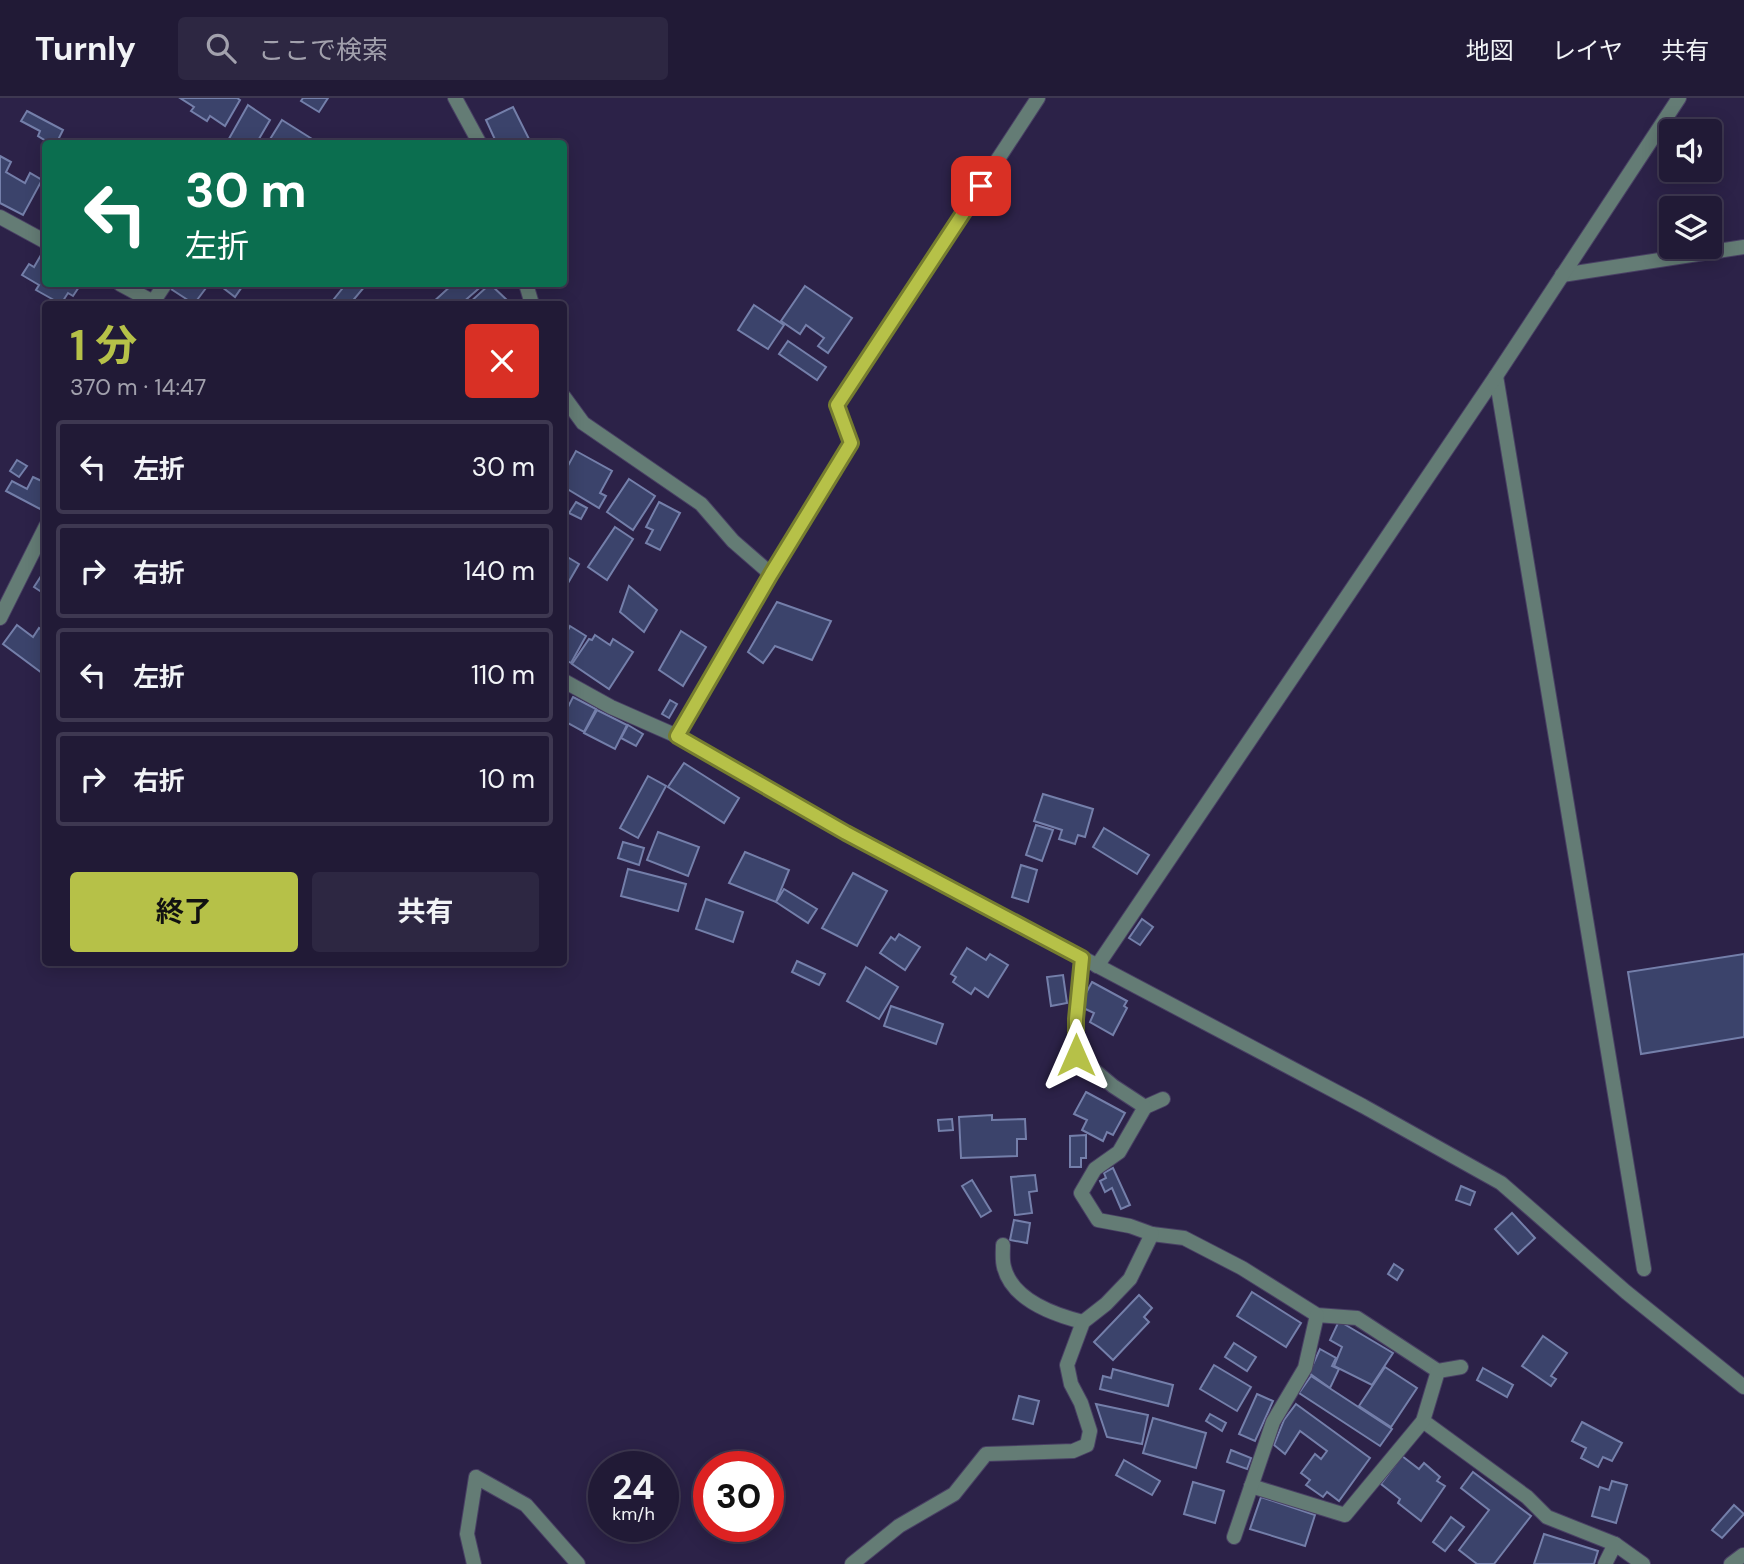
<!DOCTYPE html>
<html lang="ja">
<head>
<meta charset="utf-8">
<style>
  :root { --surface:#211a36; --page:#2d2742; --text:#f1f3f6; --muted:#a2a1ad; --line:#3e3851; --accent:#b6c148 }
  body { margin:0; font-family:"DM Sans","Noto Sans JP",sans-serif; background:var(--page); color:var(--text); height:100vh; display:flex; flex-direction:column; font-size:26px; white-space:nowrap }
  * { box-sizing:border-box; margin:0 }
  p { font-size:23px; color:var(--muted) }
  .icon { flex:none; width:38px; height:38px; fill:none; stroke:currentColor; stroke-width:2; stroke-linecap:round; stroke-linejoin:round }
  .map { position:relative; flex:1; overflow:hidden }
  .details { position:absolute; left:42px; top:203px; width:525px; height:665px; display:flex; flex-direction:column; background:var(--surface); border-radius:7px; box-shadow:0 4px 18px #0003,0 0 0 2px var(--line) }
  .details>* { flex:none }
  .banner { position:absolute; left:42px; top:42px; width:525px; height:147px; border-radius:7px; box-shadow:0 4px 18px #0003,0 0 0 2px var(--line); background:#0b6e4f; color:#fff; overflow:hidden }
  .tools { position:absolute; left:1659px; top:21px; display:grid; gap:14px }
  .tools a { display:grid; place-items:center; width:63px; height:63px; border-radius:7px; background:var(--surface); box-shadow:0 4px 18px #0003,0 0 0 2px var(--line); font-size:35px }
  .speed { position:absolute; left:588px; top:1353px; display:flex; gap:14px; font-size:35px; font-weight:700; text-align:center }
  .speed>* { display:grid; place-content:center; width:91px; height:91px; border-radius:50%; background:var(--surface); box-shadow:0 4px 18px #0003,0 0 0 2px var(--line); line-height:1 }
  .speed small { font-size:18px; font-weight:400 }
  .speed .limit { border:10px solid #d22; background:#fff; color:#111 }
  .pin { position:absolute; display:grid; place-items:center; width:60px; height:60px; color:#fff; margin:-30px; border-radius:14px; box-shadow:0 4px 10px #0006 }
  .me { position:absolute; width:77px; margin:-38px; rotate:0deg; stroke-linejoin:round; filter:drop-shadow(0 0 5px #0008) }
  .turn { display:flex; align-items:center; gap:24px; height:147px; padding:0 28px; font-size:32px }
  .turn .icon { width:91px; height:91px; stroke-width:2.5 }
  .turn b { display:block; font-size:49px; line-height:60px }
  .round { display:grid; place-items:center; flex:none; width:74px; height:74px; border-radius:7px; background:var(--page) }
  .headline { display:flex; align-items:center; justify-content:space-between; height:119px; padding:0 28px }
  h1 { font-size:42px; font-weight:700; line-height:52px; color:var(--accent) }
  .button { display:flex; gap:14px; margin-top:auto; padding:14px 28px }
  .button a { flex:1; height:80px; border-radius:7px; background:var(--accent); color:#111; font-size:28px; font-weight:700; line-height:80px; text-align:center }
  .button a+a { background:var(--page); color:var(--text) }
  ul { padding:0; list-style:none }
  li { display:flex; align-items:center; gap:21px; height:94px; margin:0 14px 10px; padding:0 14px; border:4px solid var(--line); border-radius:7px }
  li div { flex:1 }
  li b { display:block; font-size:26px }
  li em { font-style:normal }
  header { display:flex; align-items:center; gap:42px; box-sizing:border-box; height:98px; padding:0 35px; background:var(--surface); border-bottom:2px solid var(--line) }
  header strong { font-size:33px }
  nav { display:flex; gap:38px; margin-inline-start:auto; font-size:24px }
  .search { width:490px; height:63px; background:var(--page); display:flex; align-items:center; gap:18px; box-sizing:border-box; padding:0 24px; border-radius:7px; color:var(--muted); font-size:26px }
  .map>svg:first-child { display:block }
</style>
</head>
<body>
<header>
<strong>Turnly</strong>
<div class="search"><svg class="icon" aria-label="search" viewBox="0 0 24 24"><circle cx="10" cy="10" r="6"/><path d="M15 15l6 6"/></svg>ここで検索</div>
<nav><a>地図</a><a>レイヤ</a><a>共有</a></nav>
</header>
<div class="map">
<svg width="1744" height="1466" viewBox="0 0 1744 1466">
  <rect width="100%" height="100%" fill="#2c2248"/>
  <g fill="#3b436b" stroke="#747faa" stroke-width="2">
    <polygon points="180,0 237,0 240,2 225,28 210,18 207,23 191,13 194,9"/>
    <polygon points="303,0 328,0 319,14 301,3"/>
    <polygon points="248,7 270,22 256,46 226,46"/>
    <polygon points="513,9 529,41 520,46 497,46 486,22"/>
    <polygon points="27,13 63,32 56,46 51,46 38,38 40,33 21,23"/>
    <polygon points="282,22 320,46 267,46"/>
    <polygon points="0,58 11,64 6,74 25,85 30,75 42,82 23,117 0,105"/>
    <polygon points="41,157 46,160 46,186 81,186 73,198 68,195 61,206 36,192 39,187 22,177 29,166 34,169"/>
    <polygon points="175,186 209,186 194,206 171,191"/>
    <polygon points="218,186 244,186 235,199"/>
    <polygon points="346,186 366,187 350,206 330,206"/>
    <polygon points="453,186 484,186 461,206 434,206 432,205"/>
    <polygon points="490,186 509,204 507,206 468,206"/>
    <polygon points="805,188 852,220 828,255 818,248 824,240 806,227 800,236 781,223"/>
    <polygon points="754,207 784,227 768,251 738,232"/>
    <polygon points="788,243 826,269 817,282 779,256"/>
    <polygon points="576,353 612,373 600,395 606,398 599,410 564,389 564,375"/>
    <polygon points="17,362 27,368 19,379 10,373"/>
    <polygon points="33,379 46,385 46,401 40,411 6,393 12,383 27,391"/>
    <polygon points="629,381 655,398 633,432 607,414"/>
    <polygon points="576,404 587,410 581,421 569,415"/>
    <polygon points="659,404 680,415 660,452 646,445 653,432 646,429"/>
    <polygon points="615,429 633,441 607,482 588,469"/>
    <polygon points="564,457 579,466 564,492"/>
    <polygon points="45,472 46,472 46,497 34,489"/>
    <polygon points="629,488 657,512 644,534 620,514"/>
    <polygon points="777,504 831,523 812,562 775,548 763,565 748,554"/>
    <polygon points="17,527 33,539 39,530 46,535 46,578 3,546"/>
    <polygon points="570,528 586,538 571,565 564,561 564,540"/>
    <polygon points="681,533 706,549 683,588 659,572"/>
    <polygon points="595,537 610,547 613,541 633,554 609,591 572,566 589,541 592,542"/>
    <polygon points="573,599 596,611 584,634 564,623 564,617"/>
    <polygon points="670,602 677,606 669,620 662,616"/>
    <polygon points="597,612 627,627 615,651 584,635"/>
    <polygon points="628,627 643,636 636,648 621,640"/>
    <polygon points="684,665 739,700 724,725 668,689"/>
    <polygon points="648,678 666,688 638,740 620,730"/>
    <polygon points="1043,696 1093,711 1085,739 1078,737 1075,746 1059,741 1062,732 1034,723"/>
    <polygon points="1036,727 1053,732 1042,763 1026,757"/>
    <polygon points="1104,730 1149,757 1137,776 1093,749"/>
    <polygon points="658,734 699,749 688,778 647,762"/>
    <polygon points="623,744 644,750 639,767 618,760"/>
    <polygon points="745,754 789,772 776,804 729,785"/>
    <polygon points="1021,767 1037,772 1028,804 1012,799"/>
    <polygon points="628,771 686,786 678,813 621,798"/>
    <polygon points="853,775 887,793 857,848 822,830"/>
    <polygon points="784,791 817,811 808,825 776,804"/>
    <polygon points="706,801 743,814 733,844 696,831"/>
    <polygon points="1142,821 1153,829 1140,847 1129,840"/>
    <polygon points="899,836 920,849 905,872 880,855 891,839 895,842"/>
    <polygon points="967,850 986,862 990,856 1008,867 988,899 975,890 971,896 953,884 956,879 951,876"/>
    <polygon points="1744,856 1744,939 1641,956 1628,874"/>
    <polygon points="797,863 825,876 819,887 792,874"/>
    <polygon points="866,869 898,889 879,921 847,903"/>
    <polygon points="1063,877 1067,905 1051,908 1047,879"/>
    <polygon points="1092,884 1127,903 1124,908 1127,910 1113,937 1090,924 1094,915 1079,908"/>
    <polygon points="891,908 943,926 936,946 884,928"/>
    <polygon points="1086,994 1125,1015 1113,1037 1107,1034 1103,1043 1082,1032 1087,1022 1074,1016"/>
    <polygon points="992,1017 992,1022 1025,1021 1026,1041 1017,1041 1017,1058 961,1060 959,1019"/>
    <polygon points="952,1021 953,1032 939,1033 938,1022"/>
    <polygon points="1086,1037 1086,1060 1081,1060 1081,1069 1070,1069 1070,1038"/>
    <polygon points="1113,1070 1130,1107 1121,1111 1112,1090 1105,1094 1100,1083 1106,1080 1104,1075"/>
    <polygon points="1035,1077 1037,1093 1029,1094 1032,1115 1015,1117 1011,1079"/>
    <polygon points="972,1082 991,1113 981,1119 962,1088"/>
    <polygon points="1461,1088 1475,1094 1470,1107 1456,1102"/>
    <polygon points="1512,1115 1535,1140 1518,1156 1495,1131"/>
    <polygon points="1014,1122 1030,1125 1027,1145 1010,1142"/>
    <polygon points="1394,1166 1403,1172 1397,1182 1388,1176"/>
    <polygon points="1252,1194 1301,1225 1286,1249 1237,1218"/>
    <polygon points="1139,1197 1152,1210 1144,1219 1149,1224 1113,1262 1094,1244"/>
    <polygon points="1339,1223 1393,1255 1372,1287 1334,1268 1342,1249 1330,1242"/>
    <polygon points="1543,1238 1567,1255 1551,1278 1556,1281 1551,1288 1522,1268"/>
    <polygon points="1234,1245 1256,1259 1247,1273 1225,1259"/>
    <polygon points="1320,1251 1336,1260 1332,1268 1339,1271 1330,1290 1309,1275"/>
    <polygon points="1214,1267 1251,1289 1237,1313 1200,1291"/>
    <polygon points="1385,1269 1417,1290 1391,1329 1359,1308"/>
    <polygon points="1483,1270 1513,1287 1507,1299 1477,1282"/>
    <polygon points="1113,1271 1173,1287 1168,1308 1100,1291 1103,1278 1111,1280"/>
    <polygon points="1311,1278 1392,1331 1380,1348 1299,1295"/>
    <polygon points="1257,1296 1273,1303 1255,1343 1239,1336"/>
    <polygon points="1019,1298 1039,1303 1033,1326 1013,1321"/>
    <polygon points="1096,1306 1148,1317 1142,1346 1107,1339"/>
    <polygon points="1296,1306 1370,1360 1339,1403 1327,1394 1323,1399 1306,1387 1310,1382 1301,1375 1315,1356 1321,1361 1327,1353 1300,1333 1285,1356 1274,1347 1284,1322"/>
    <polygon points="1210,1316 1226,1325 1222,1333 1206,1323"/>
    <polygon points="1153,1320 1206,1335 1196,1370 1143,1355"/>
    <polygon points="1582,1324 1622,1345 1612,1363 1603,1359 1598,1369 1581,1360 1586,1350 1572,1343"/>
    <polygon points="1231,1352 1251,1360 1247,1371 1227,1364"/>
    <polygon points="1402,1358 1419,1371 1424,1365 1440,1379 1437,1383 1445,1388 1421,1423 1398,1405 1400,1401 1381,1386"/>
    <polygon points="1124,1362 1160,1383 1152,1397 1116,1377"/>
    <polygon points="1473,1374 1531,1418 1494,1466 1477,1466 1459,1452 1489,1412 1461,1390"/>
    <polygon points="1612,1383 1627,1387 1616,1425 1592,1418 1600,1389 1609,1392"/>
    <polygon points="1193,1384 1224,1393 1215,1425 1184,1416"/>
    <polygon points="1261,1399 1315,1417 1305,1448 1250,1431"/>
    <polygon points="1734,1407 1744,1416 1722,1440 1712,1432"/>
    <polygon points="1451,1419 1464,1429 1445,1453 1433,1444"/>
    <polygon points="1544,1436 1598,1453 1594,1466 1534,1466"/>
  </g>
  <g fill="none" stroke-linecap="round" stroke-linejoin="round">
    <g stroke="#494064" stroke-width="16">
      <g id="street">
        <polyline points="455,0 480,46"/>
        <polyline points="0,119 46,144"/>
        <polyline points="1562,177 1744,149"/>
        <polyline points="120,186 157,206"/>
        <polyline points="526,186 532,206"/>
        <polyline points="153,204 165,186"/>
        <polyline points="1496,278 1644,1171"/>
        <polyline points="564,299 583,325 701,406 733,443 771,476"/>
        <polyline points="0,520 46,428"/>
        <polyline points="564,583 611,609 677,638 846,735 1363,1008 1501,1085 1626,1194 1744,1289"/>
        <polyline points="677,638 771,476 851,345 837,307 1038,0"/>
        <polyline points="1097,868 1496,278 1679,0"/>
        <polyline points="1145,1009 1163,1001"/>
        <polyline points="1152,1136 1184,1140 1242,1170 1317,1217 1357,1220 1438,1273 1461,1269"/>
        <path d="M1003 1147C1003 1154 1002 1162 1004 1169 1012 1202 1055 1217 1083 1224"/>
        <polyline points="1423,1323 1527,1399 1547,1419 1615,1446"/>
        <polyline points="1251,1388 1345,1417 1423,1323 1438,1273"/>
        <polyline points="1234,1439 1273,1324 1305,1270 1317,1217"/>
        <polyline points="474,1466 467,1436 476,1379 526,1407 578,1466"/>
        <polyline points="852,1466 899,1428 954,1396 986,1356 1073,1353 1087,1347 1090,1333 1081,1305 1071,1286 1067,1267 1083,1224 1106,1206 1130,1181 1152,1136 1130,1128 1098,1122 1081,1095 1095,1071 1119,1054 1145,1009 1113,988 1076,957 1076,921 1082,860"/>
        <polyline points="1605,1466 1615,1446 1643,1466"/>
        <polyline points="1731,1466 1743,1457"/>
      </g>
    </g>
    <use href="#street" stroke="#647c75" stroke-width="14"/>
  </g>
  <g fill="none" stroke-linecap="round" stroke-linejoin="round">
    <g stroke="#767d2f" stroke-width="18">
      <polyline id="route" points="981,88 837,307 851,345 771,476 677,638 846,735 1082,860 1076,921 1076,957"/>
    </g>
    <use href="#route" stroke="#b6c148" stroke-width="12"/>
  </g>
</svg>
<div class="tools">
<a><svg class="icon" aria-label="sound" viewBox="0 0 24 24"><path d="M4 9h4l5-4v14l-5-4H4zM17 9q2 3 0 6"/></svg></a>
<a><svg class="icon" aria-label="layers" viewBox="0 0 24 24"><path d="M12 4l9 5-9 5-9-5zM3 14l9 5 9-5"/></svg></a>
</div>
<div class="speed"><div>24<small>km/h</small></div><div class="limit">30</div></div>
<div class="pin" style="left:981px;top:88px;background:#d93025"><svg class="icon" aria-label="arrive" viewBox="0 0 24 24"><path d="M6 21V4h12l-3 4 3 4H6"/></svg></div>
<svg class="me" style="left:1076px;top:957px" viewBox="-20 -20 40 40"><path d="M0-17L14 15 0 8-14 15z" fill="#b6c148" stroke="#fff" stroke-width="4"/></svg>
<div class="banner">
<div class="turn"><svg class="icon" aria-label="left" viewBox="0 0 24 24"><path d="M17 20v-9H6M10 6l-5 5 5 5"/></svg><div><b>30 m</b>左折</div></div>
</div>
<section class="details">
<div class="headline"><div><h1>1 分</h1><p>370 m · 14:47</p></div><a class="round" style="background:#d93025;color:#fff"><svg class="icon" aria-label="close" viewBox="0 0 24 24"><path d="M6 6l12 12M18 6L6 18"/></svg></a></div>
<ul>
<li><svg class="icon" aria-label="left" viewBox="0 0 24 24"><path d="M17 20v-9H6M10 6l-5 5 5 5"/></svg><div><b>左折</b></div><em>30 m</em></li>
<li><svg class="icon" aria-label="right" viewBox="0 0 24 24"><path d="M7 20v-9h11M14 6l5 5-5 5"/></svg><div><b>右折</b></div><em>140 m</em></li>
<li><svg class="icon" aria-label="left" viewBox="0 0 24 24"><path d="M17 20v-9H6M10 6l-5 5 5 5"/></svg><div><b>左折</b></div><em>110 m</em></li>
<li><svg class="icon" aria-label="right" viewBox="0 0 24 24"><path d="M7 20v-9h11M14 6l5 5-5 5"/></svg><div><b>右折</b></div><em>10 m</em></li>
</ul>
<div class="button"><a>終了</a><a>共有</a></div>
</section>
</div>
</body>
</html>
